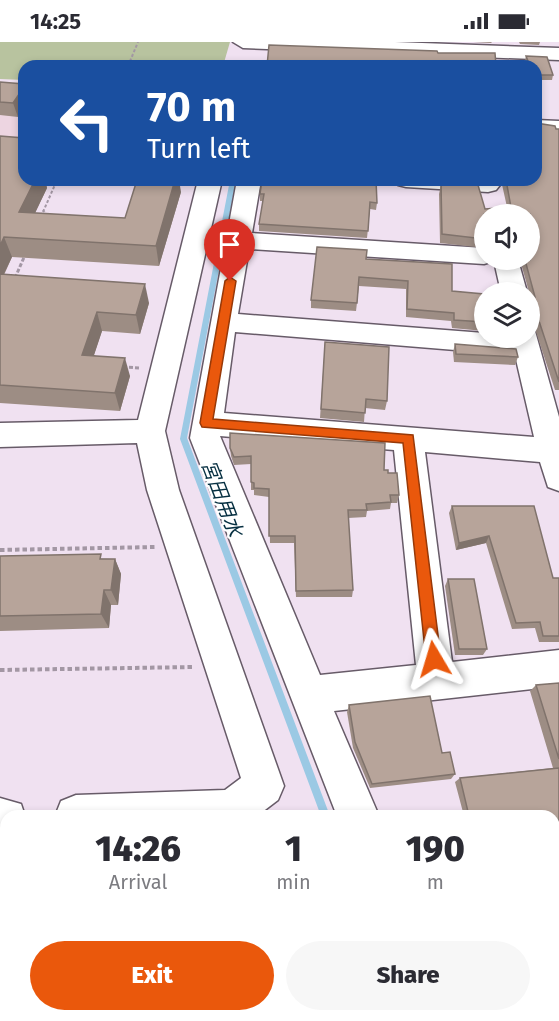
<!DOCTYPE html>
<html lang="en">
<head>
<meta charset="utf-8">
<style>
  :root { --surface:#fff; --page:#f7f7f7; --text:#2b2b33; --muted:#7c7c81; --accent:#ea580c }
  body { margin:0; font-family:"Fira Sans","Noto Sans JP",sans-serif; background:var(--page); color:var(--text); height:100vh; display:flex; flex-direction:column; font-size:22px; white-space:nowrap }
  * { box-sizing:border-box; margin:0 }
  p { font-size:20px; color:var(--muted) }
  .icon { flex:none; width:33px; height:33px; fill:none; stroke:currentColor; stroke-width:2; stroke-linecap:round; stroke-linejoin:round }
  .map { position:relative; flex:1; overflow:hidden }
  .drawer { position:absolute; left:0px; top:768px; width:560px; height:212px; display:flex; flex-direction:column; background:var(--surface); border-radius:18px 18px 0 0; box-shadow:0 3px 9px #0003 }
  .drawer>* { flex:none }
  .hud { position:absolute; left:18px; top:18px; width:524px; height:126px; border-radius:18px; box-shadow:0 3px 9px #0003; background:#1a4fa0; color:#fff; overflow:hidden }
  .buttons { position:absolute; left:474px; top:162px; display:grid; gap:12px }
  .buttons a { display:grid; place-items:center; width:66px; height:66px; border-radius:50%; background:var(--surface); box-shadow:0 3px 9px #0003; font-size:30px }
  .pin { position:absolute; display:grid; place-items:center; width:51px; height:51px; color:#fff; margin:-62px -26px; border-radius:50% 50% 50% 0; rotate:-45deg; box-shadow:0 0 6px #0007 }
  .pin .icon { rotate:45deg }
  .me { position:absolute; width:66px; margin:-33px; rotate:353deg; stroke-linejoin:round; filter:drop-shadow(0 0 4px #0008) }
  .turn { display:flex; align-items:center; gap:21px; height:126px; padding:0 30px; font-size:27px }
  .turn .icon { width:78px; height:78px; stroke-width:2.5 }
  .turn b { display:block; font-size:42px; line-height:51px }
  .eta { display:flex; justify-content:space-evenly; align-items:center; height:102px; text-align:center }
  .eta b { font-size:36px; font-weight:800; line-height:42px }
  .primary-button { display:flex; gap:12px; margin-top:auto; padding:12px 30px }
  .primary-button a { flex:1; height:69px; border-radius:36px; background:var(--accent); color:#fff; font-size:24px; font-weight:800; line-height:69px; text-align:center }
  .primary-button a+a { background:var(--page); color:var(--text) }
  .status { display:flex; justify-content:space-between; align-items:center; height:42px; padding:0 30px; background:var(--surface); direction:ltr }
  .status svg { height:16px; fill:currentColor }
  .map>svg:first-child { display:block }
</style>
</head>
<body>
<div class="status"><b>14:25</b><svg viewBox="0 0 49 12"><path d="M0 12V9h3v3zM5 12V6h3v6zM10 12V3h3v9zM15 12V0h3v12zM26 1h20v11H26zM47 4h2v5h-2z"/></svg></div>
<div class="map">
<svg width="559" height="979" viewBox="0 0 559 979">
  <rect width="100%" height="100%" fill="#f0e1f1"/>
  <polygon fill="#edd5e1" points="0,52 24,53 24,114 0,112"/>
  <polygon fill="#b8c39f" points="0,0 230,0 223,24 24,24 24,38 0,37"/>
  <polygon fill="#9bc9e4" points="230,138 236,138 187,396 330,774 321,774 180,397"/>
  <g fill="none" stroke-linecap="round" stroke-linejoin="round">
    <polygon fill="#9bc9e4" fill-rule="evenodd" points="349,974 359,974 360,979 350,979"/>
    <g stroke="#675b68" stroke-width="3">
      <g id="minor">
        <polygon points="233,0 395,0 559,6 559,18 243,6"/>
        <polygon points="536,78 559,79 559,91 536,90"/>
        <polygon points="198,138 222,138 165,389 179,448 284,744 278,758 257,774 55,774 61,759 76,753 225,748 241,736 147,448 137,401 0,405 0,381 138,378"/>
        <path d="M237 138H261L252 191 484 206V218H518L527 250H501L494 219 484 222 249 207 238 272 484 291V296H530V288L535 289 559 375V449L548 445 540 420 425 410 452 620 559 608V644L334 669 379 774H337L190 396ZM235 290 515 313 534 395 224 371ZM220 394 394 408 416 623 320 633Z"/>
        <polygon points="394,138 496,138 500,143 496,148 488,150 406,145 398,143"/>
        <polygon points="0,756 21,762 25,774 6,774 6,798 0,798"/>
        <polygon points="554,830 559,830 559,874 554,873"/>
      </g>
    </g>
    <g stroke="#a397a4" stroke-width="2" stroke-dasharray="3 2" stroke-linecap="butt">
      <polyline points="128,24 138,0"/>
      <polyline points="71,138 138,142"/>
      <polyline points="43,170 57,138"/>
    </g>
    <g stroke="#a397a4" stroke-width="3" stroke-dasharray="4 2" stroke-linecap="butt">
      <polyline points="41,175 44,169"/>
      <polyline points="15,236 25,213"/>
      <polyline points="123,325 140,326"/>
    </g>
    <g stroke="#a397a4" stroke-width="4" stroke-dasharray="4.5 3" stroke-linecap="butt">
      <polyline points="0,508 155,505"/>
      <polyline points="0,628 194,625"/>
    </g>
    <use href="#minor" fill="#fff" fill-rule="evenodd"/>
    <g stroke="#524a53" stroke-width="8">
      <g id="rail">
        <polyline points="554,924 559,924"/>
        <polyline points="166,979 202,974"/>
      </g>
    </g>
    <use href="#rail" stroke="#fff" stroke-width="6" stroke-dasharray="17" stroke-linecap="butt"/>
  </g>
  <g fill="#9d8d84">
    <polygon points="473,0 492,0 491,1"/>
    <polygon points="519,0 540,0 539,3 520,2"/>
    <polygon points="526,14 553,33 552,38 536,38 536,24 527,24 525,19"/>
    <polygon points="0,40 24,42 18,75 0,73"/>
    <polygon points="556,87 559,87 559,348 555,348 535,287 531,286 530,289 530,250 529,250 520,218 530,218 530,172 484,172 484,206 440,201 439,152 441,143 485,167 507,165 501,138 536,138"/>
    <polygon points="0,94 24,138 45,138 47,146 35,171 125,176 181,150 159,224 12,215 4,233 149,261 140,292 102,289 94,313 130,334 120,369 0,361"/>
    <polygon points="260,152 377,161 376,168 370,167 367,196 259,189 259,182 263,159 260,159"/>
    <polygon points="366,217 452,249 484,252 484,290 484,289 452,286 451,279 406,275 406,247 359,244 356,269 311,266 311,258"/>
    <polygon points="325,300 387,359 385,368 365,366 364,380 320,376"/>
    <polygon points="455,302 518,315 515,323 454,320 453,310"/>
    <polygon points="230,406 384,428 388,431 399,453 397,461 391,461 390,467 367,469 366,475 348,476 353,548 352,555 296,555 294,501 270,501 269,455 254,453 254,448 251,448 251,422 234,423 231,414"/>
    <polygon points="452,464 553,536 559,536 559,600 539,600 535,586 512,587 486,501 456,508 449,471"/>
    <polygon points="0,514 115,517 121,532 118,563 111,563 109,586 0,589"/>
    <polygon points="448,537 487,607 483,613 455,613 445,544"/>
    <polygon points="559,641 559,832 554,833 554,774 464,774 455,740 460,736 553,726 530,649 536,643"/>
    <polygon points="349,663 442,711 455,732 451,737 370,746 353,706 347,670"/>
    <polygon points="554,969 559,970 559,979 456,979 456,977 485,978 485,974 554,974"/>
  </g>
  <g fill="#80736c">
    <polygon points="24,45 24,65 18,75 13,61"/>
    <polygon points="35,138 45,138 47,146 26,190 19,170"/>
    <polygon points="175,138 179,138 181,150 159,224 156,204"/>
    <polygon points="4,195 12,215 0,240 0,204"/>
    <polygon points="145,242 149,261 140,292 136,273"/>
    <polygon points="97,270 102,289 88,331 82,313"/>
    <polygon points="125,316 130,334 120,369 115,351"/>
    <polygon points="489,494 486,501 456,508 459,501"/>
    <polygon points="115,517 121,532 118,563 111,548"/>
    <polygon points="104,548 111,563 109,586 101,572"/>
  </g>
  <g fill="#b7a49a" stroke="#80736c" stroke-width="1.5">
    <polygon points="269,3 437,9 438,11 495,11 496,24 267,24"/>
    <polygon points="526,14 547,15 553,33 536,33 536,24 530,24"/>
    <polygon points="0,40 24,42 24,45 13,61 0,60"/>
    <polygon points="536,81 555,84 556,87 559,87 559,340 539,279 532,278 531,286 530,286 530,255 535,255 525,218 530,218 530,172 484,172 484,197 442,192 441,143 478,143 485,167 511,165 506,138 536,138"/>
    <polygon points="0,94 24,96 24,138 35,138 19,170 125,176 137,138 175,138 156,204 4,195 0,204"/>
    <polygon points="262,138 376,138 377,161 370,160 368,189 259,182 264,152 260,152"/>
    <polygon points="317,205 367,208 366,217 452,222 452,249 484,252 484,280 454,278 454,271 407,267 408,239 359,235 357,261 311,258"/>
    <polygon points="0,232 145,242 136,273 97,270 82,313 125,316 115,351 0,343"/>
    <polygon points="325,300 389,305 387,359 366,357 365,371 321,367"/>
    <polygon points="455,302 516,307 518,315 456,312"/>
    <polygon points="230,391 385,401 384,428 388,428 388,431 397,431 399,453 390,453 391,460 366,462 367,468 348,468 353,548 296,549 295,494 269,494 269,447 254,446 254,441 251,440 251,414 234,415 230,406"/>
    <polygon points="452,464 534,464 553,536 559,536 559,594 543,594 540,580 516,581 489,494 459,501"/>
    <polygon points="101,512 100,517 115,517 111,548 104,548 101,572 0,574 0,514"/>
    <polygon points="448,537 474,537 487,607 459,607"/>
    <polygon points="559,641 559,717 536,643"/>
    <polygon points="430,654 442,711 450,710 455,732 372,742 355,700 349,663"/>
    <polygon points="559,726 559,831 554,832 554,774 469,774 460,736"/>
    <polygon points="554,971 559,971 559,979 491,979 490,974 554,974"/>
  </g>
  <polygon fill="#ea580c" stroke="#983908" stroke-width="1.5" points="230,235 236,239 213,377 413,393 441,617 439,622 434,624 428,622 426,617 403,401 202,385 200,381 225,239"/>
  <g text-anchor="middle" stroke-width="4.5" stroke-linejoin="round" paint-order="stroke">
    <g font-size="20" font-style="italic" fill="#062f41" stroke="#fff">
      <text transform="translate(222 456) rotate(69)" y="7">宮田用水</text>
    </g>
  </g>
</svg>
<div class="buttons">
<a><svg class="icon" aria-label="sound" viewBox="0 0 24 24"><path d="M4 9h4l5-4v14l-5-4H4zM17 9q2 3 0 6"/></svg></a>
<a><svg class="icon" aria-label="layers" viewBox="0 0 24 24"><path d="M12 4l9 5-9 5-9-5zM3 14l9 5 9-5"/></svg></a>
</div>
<div class="pin" style="left:230px;top:239px;background:#d93025"><svg class="icon" aria-label="arrive" viewBox="0 0 24 24"><path d="M6 21V4h12l-3 4 3 4H6"/></svg></div>
<svg class="me" style="left:434px;top:617px" viewBox="-20 -20 40 40"><path d="M0-17L14 15 0 8-14 15z" fill="#ea580c" stroke="#fff" stroke-width="4"/></svg>
<div class="hud">
<div class="turn"><svg class="icon" aria-label="left" viewBox="0 0 24 24"><path d="M17 20v-9H6M10 6l-5 5 5 5"/></svg><div><b>70 m</b>Turn left</div></div>
</div>
<section class="drawer">
<div class="eta">
<div><b>14:26</b><p>Arrival</p></div>
<div><b>1</b><p>min</p></div>
<div><b>190</b><p>m</p></div>
</div>
<div class="primary-button"><a>Exit</a><a>Share</a></div>
</section>
</div>
</body>
</html>
